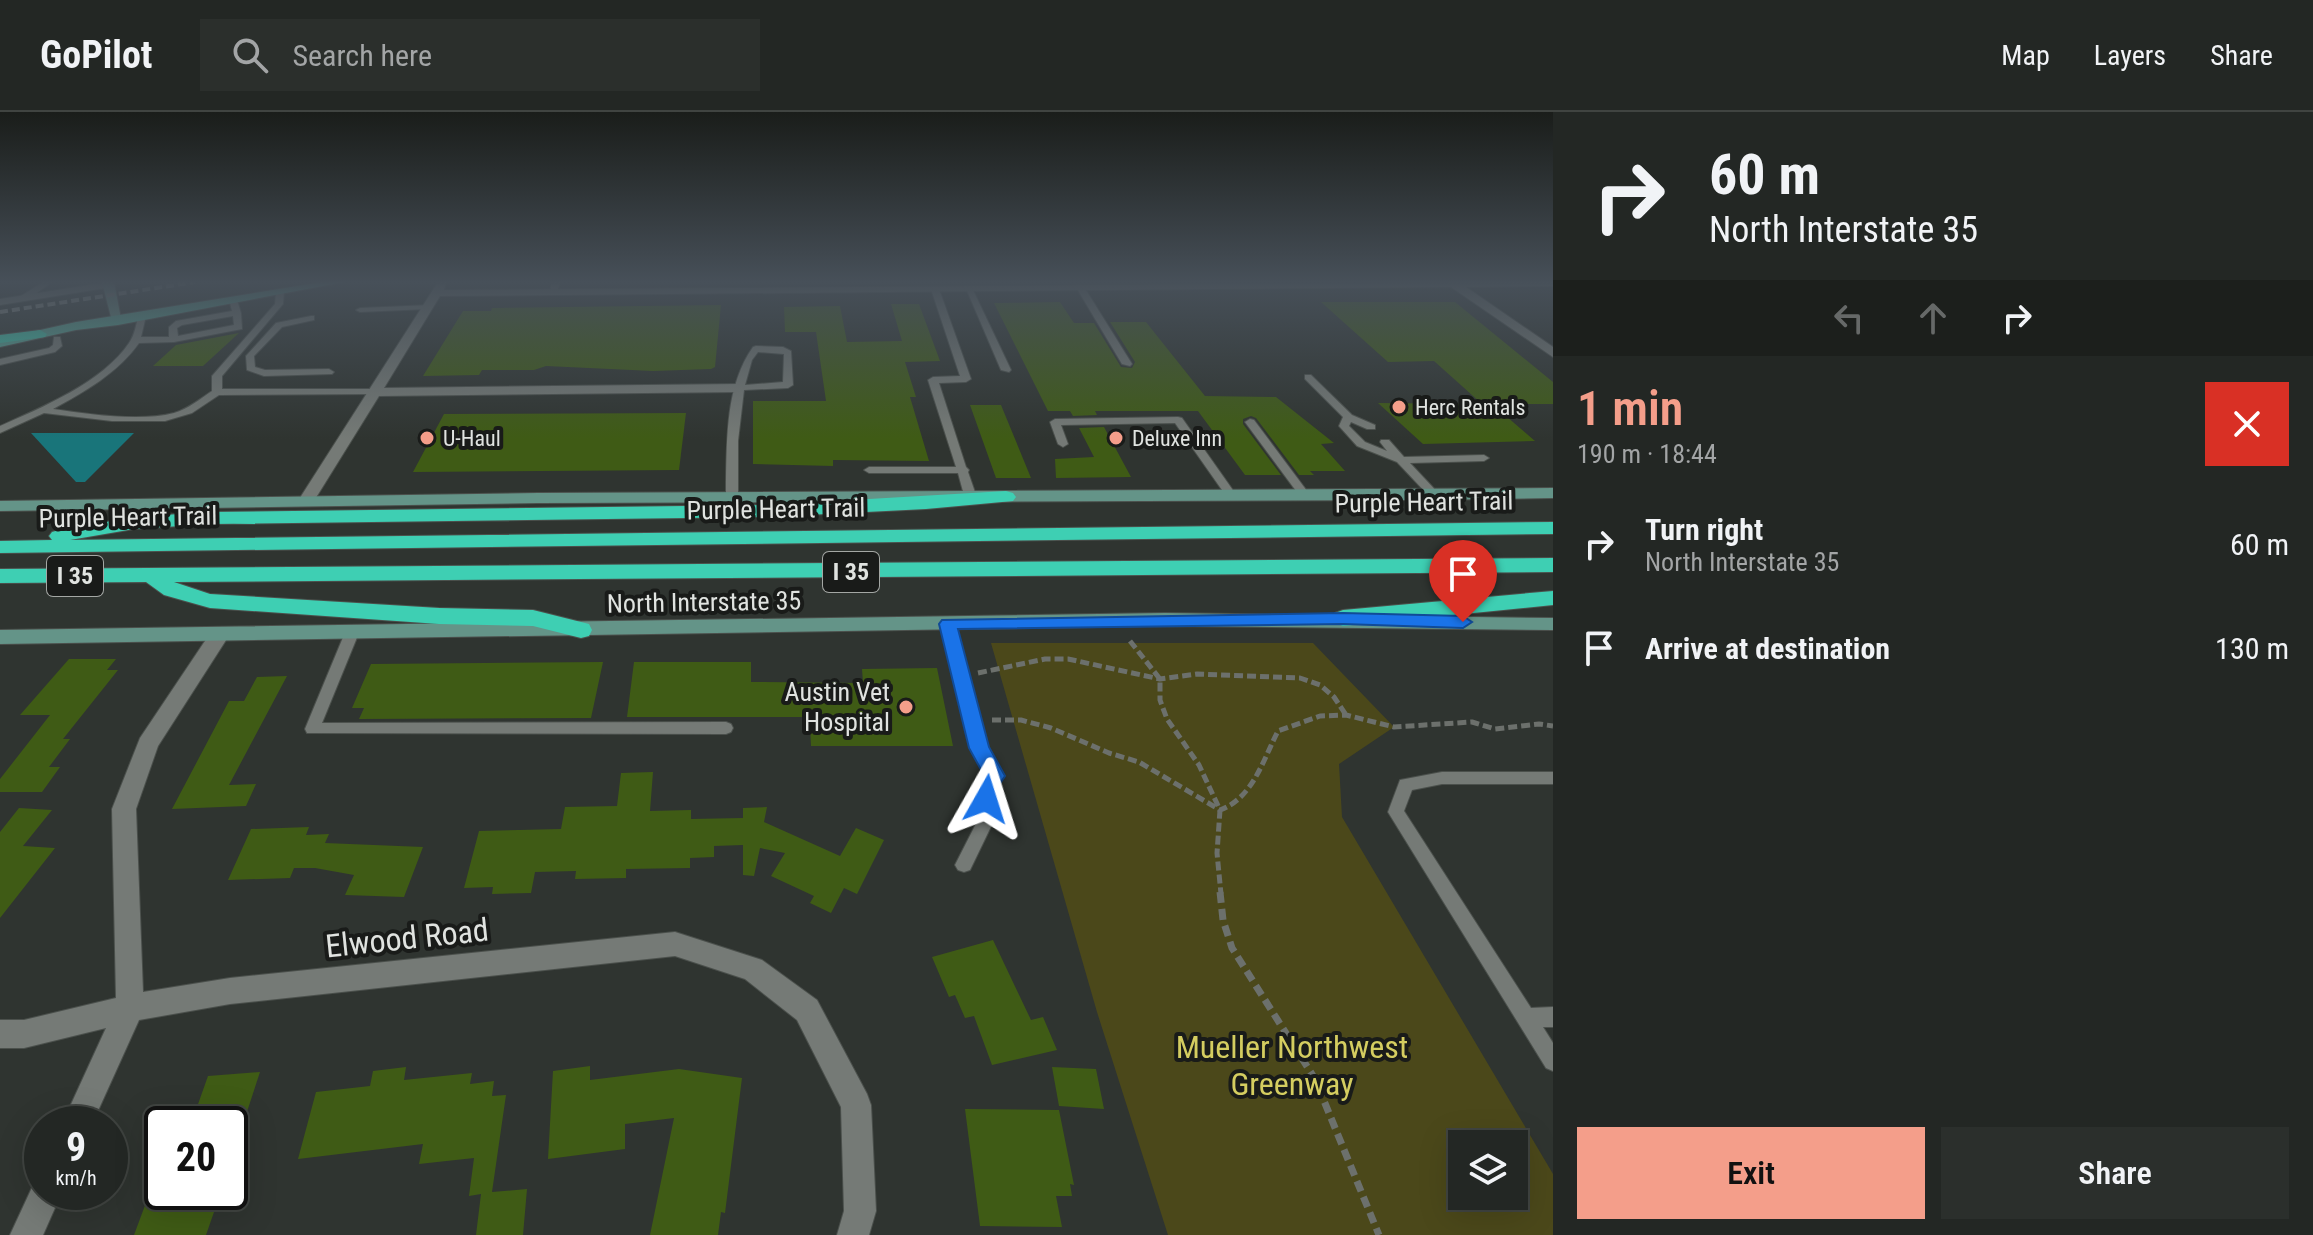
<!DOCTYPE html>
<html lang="en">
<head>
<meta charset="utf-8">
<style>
  :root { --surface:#232724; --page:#2b2f2c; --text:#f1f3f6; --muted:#a3a5a6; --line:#404441; --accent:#f49e8a }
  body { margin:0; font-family:"Roboto Condensed",sans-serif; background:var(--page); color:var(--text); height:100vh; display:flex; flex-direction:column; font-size:30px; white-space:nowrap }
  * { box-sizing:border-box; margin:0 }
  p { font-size:26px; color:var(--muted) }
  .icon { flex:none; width:44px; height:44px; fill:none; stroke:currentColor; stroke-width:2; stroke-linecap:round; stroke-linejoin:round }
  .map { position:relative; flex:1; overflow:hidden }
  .panel { display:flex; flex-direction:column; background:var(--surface); width:760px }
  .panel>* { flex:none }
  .top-card { background:#232724; color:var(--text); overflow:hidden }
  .tools { position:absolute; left:1448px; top:1018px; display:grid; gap:16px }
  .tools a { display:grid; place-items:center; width:80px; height:80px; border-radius:0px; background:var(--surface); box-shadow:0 8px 32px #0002,0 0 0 2px var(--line); font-size:40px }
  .speed { position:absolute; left:24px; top:994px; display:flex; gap:16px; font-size:40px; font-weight:700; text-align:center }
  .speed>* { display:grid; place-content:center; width:104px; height:104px; border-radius:50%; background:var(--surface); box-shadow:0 8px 32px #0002,0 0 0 2px var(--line); line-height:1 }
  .speed small { font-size:20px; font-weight:400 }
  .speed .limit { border:4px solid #111; border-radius:12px; background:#fff; color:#111 }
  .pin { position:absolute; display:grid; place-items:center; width:68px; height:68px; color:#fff; margin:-82px -34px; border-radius:50% 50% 50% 0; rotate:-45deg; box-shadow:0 0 8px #0007 }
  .pin .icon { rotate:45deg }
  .me { position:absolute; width:88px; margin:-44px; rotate:6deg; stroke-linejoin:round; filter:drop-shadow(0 0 6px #0008) }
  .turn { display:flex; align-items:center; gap:28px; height:168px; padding:0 24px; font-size:36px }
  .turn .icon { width:104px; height:104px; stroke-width:2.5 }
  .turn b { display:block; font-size:56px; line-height:68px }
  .lanes { display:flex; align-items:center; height:76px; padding:0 24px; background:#0003; justify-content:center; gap:40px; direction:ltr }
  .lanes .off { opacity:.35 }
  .round { display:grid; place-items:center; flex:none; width:84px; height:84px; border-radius:0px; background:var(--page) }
  .headline { display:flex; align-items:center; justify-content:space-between; height:136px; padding:0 24px }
  h1 { font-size:48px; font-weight:600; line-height:60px; color:var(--accent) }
  .primary-button { display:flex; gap:16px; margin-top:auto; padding:16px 24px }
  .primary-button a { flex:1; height:92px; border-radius:0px; background:var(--accent); color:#111; font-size:32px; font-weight:600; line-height:92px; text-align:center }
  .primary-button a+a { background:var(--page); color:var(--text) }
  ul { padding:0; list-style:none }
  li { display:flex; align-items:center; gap:24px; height:104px; padding:0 24px }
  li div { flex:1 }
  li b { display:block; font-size:30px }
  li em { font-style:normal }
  header { display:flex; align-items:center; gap:48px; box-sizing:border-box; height:112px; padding:0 40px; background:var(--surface); border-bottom:2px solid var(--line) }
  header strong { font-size:38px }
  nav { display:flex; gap:44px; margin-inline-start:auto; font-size:28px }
  .search { width:560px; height:72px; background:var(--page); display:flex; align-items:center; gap:20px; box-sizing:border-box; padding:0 28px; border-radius:0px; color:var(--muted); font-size:30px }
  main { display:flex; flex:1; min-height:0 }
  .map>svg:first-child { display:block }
</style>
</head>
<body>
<header>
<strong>GoPilot</strong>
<div class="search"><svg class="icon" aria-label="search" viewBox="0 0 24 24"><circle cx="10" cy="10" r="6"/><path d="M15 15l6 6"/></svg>Search here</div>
<nav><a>Map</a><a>Layers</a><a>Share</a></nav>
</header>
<main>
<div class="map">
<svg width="1553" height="1123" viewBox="0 0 1553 1123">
  <rect width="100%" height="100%" fill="#2f3430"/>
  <path fill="#4b481a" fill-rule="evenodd" d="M991 531H1313L1394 615 1339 652 1342 705 1553 1062V1123H1168L1097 900ZM1462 1032H1514V1084H1462Z"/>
  <polygon fill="#19757a" points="31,321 134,321 85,370 76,370"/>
  <g fill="#3f5b15">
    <polygon points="1060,190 1074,211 1094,211 1121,255 1132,256 1135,250 1110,210 1146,210 1205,284 1276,285 1334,331 1321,332 1345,359 1310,359 1314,363 1299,363 1256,306 1251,304 1243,307 1243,312 1281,363 1245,363 1198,299 1095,299 1097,303 1073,304 1070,299 1048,299 994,191"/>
    <polygon points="1321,190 1455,190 1553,270 1553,292 1482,292 1434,249 1388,250"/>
    <polygon points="891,192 919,192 940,249 905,250 916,285 910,285 929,349 833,348 833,354 753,352 753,289 826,289 816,220 785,220 784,195 840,194 847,230 902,229"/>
    <polygon points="721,193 715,255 711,257 653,259 546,254 534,258 482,258 479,263 423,264 463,199 491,199 492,196"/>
    <polygon points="239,221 203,254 153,254 176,233"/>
    <polygon points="1378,291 1492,292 1535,329 1423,332"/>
    <polygon points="970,293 1001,293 1031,366 996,366"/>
    <polygon points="686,301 679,358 413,360 444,302"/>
    <polygon points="1104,315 1131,365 1056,366 1055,347 1094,345 1079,316"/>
    <polygon points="69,547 116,547 107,558 118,558 63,627 70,627 49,655 60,655 42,680 0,680 0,667 50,603 20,603"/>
    <polygon points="603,550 591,606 359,607 364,596 352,596 371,552"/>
    <polygon points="634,550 751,550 751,570 863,571 862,557 937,556 953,634 811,634 810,613 806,613 806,605 627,605"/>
    <polygon points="287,564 229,673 256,672 246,694 172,697 229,589 244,589 257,565"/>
    <polygon points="653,660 650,699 691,698 691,707 743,706 743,696 767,695 764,710 840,744 856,716 884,728 857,782 844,776 831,801 810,791 814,784 771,764 785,741 760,736 754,764 743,763 743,733 714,734 714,745 690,746 690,756 626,757 626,766 575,767 576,759 535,760 531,781 492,782 493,775 464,776 479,719 561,717 565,695 617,694 621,661"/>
    <polygon points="19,696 52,698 23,734 55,736 0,806 0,720"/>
    <polygon points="309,715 306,723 329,722 325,731 423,735 404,785 345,783 354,763 315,756 294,756 290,766 228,768 251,717"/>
    <polygon points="993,828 1031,908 1043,905 1057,938 992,953 974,904 965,906 955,883 949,885 932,845"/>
    <polygon points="590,954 590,968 679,957 742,966 725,1101 721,1100 718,1123 650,1123 674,1006 625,1012 625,1037 548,1047 553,959"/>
    <polygon points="406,955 404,968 472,961 470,972 494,969 492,984 506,983 492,1080 527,1077 523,1123 476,1123 481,1082 469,1084 474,1046 419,1052 423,1032 298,1047 316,980 370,974 373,959"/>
    <polygon points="1052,955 1096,957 1104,997 1059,994"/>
    <polygon points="260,960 243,1012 191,1012 208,964"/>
    <polygon points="965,997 1059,998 1074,1073 1070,1072 1072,1084 1056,1084 1062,1115 980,1114"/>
    <polygon points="160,1053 162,1053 162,1092 166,1080 221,1080 206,1123 134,1123"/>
  </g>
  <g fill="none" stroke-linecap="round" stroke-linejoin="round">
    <g stroke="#4b504c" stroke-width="2">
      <g id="service">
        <polygon points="43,170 52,170 27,188 21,188 21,184"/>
        <polygon points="552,170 560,170 557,181 550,179"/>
        <polygon points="1077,173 1084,175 1132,252 1130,254 1122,252 1076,175"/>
        <polygon points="965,174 972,176 1011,258 1009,260 1001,258"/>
        <polygon points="935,175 939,177 971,267 966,270 939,271 966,355 969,358 968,360 976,383 970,386 964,383 958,361 869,361 864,358 869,355 956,355 928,268 933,265 960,264 931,177"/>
        <path d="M280 178 284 180 283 192 222 264V277H374L379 280 377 282 219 283 192 301 165 309H112L44 301 0 321V314C41 296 103 270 129 231 135 223 136 212 139 202L146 204 141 225H169V215L176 209 232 199 229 187 236 185 241 201 242 217 174 230 139 231C118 261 84 280 53 297 88 302 139 310 174 301 188 297 200 287 212 279V264L275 192 276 180ZM233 204 234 213 178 224 177 216 182 213Z"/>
        <polygon points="430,193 431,195 427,197 360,200 356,198 360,196"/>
        <polygon points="311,204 314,204 314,208 282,215 254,244 255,255 265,258 329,257 334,260 332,262 264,264 247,258 246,244 276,211"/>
        <polygon points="54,225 60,225 62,234 55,240 0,253 0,247 49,236 53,233"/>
        <path d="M756 234 783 235 791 239 793 273 788 276 744 278 738 329V385L732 388 726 385V370C727 324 726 273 753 235ZM758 240 784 242 783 270 745 273 752 248Z"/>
        <polygon points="1305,263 1311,263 1352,303 1375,313 1375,317 1367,317 1351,310 1349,314 1365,330 1387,339 1380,330 1381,328 1389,328 1404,345 1484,343 1489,346 1484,349 1410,351 1440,383 1438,385 1430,385 1397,350 1357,334 1339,314 1343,305 1305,267"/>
        <polygon points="1178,305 1182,306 1237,384 1237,388 1229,388 1175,311 1061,313 1068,332 1063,335 1058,332 1050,310 1055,307"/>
        <polygon points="1250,307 1254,308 1310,383 1310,387 1302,387 1245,310"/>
        <polygon points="948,508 955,512 986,635 1003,664 993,679 999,698 970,758 964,760 958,758 955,753 983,698 977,678 987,663 971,636 941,512"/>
        <polygon points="351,518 358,523 322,611 726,610 731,612 733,616 731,620 726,622 307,621 305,617 344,523"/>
        <polygon points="1442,660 1553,660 1553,672 1442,672 1412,678 1404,699 1531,896 1553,895 1553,915 1543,915 1553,931 1553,959 1546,956 1388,700 1400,668"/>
      </g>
    </g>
    <g stroke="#4b504c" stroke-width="2">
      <g id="minor">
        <polygon points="108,170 112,171 112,175 0,193 0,187"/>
        <polygon points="438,170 446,170 444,178 1553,170 1553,174 1466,175 1553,235 1553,245 1451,175 440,184 384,276 738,272 745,276 738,280 379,284 312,392 300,392 298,389"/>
        <polygon points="218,518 228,525 158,634 136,697 143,880 230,866 675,820 762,848 817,888 867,982 871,993 876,1099 869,1123 837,1123 844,1099 841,995 797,908 745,867 675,844 230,892 139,908 92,1012 62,1012 106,916 24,936 0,936 0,908 24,908 116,886 112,697 140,626 211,520"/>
        <polygon points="42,1066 42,1080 62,1080 43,1123 10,1123 35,1069"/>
      </g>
    </g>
    <g stroke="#4b504c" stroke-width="2">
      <g id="secondary">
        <polygon points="102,170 114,170 122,212 112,209"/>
        <polygon points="1553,376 1553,386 1426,388 538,391 0,399 0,389 538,381"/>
        <polygon points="1165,501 1553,506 1553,518 1165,514 0,532 0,518"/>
      </g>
    </g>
    <g stroke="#4b504c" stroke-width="2">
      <polygon id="primary" points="322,170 344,170 118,213 76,218 0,235 0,227 76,210"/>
    </g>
    <g stroke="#4b504c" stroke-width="2">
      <g id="motorway">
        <polygon points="40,218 47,222 45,225 0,231 0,223"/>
        <polygon points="1006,379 1013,381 1016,385 1013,389 926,397 766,405 211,412 134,417 70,428 1553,410 1553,422 0,441 0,429 52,428 49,424 52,420 59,418 134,405 211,400 766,393"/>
        <polygon points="1553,446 1553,460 174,470 210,482 439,496 533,498 589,512 592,518 589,524 581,526 533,514 439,512 210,496 164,483 146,470 0,471 0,457"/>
        <polygon points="1553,479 1553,493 1343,514 1335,511 1332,506 1335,501 1343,498"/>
      </g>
    </g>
    <g stroke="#6c706c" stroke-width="5" stroke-dasharray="9 4" stroke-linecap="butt">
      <polyline points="1130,529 1160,567 1160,588 1167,607 1199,653 1220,698 1217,741 1221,782"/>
      <polyline points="978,561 1045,547 1068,547 1160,567 1197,562 1300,566 1320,573 1334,585 1346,603"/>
      <path d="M992 608H1021L1051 616 1109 641 1139 650 1220 698C1253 686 1263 648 1278 619L1320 604 1346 603 1394 615 1472 610 1495 617 1539 612 1553 614"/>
    </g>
    <polyline stroke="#6c706c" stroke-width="7" stroke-dasharray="11 6" stroke-linecap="butt" points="1220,780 1223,808 1232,836 1315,967 1379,1123"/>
    <use href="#service" fill="#757a76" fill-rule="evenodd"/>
    <use href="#minor" fill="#757a76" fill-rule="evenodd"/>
    <use href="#secondary" fill="#649488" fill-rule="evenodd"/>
    <use href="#primary" fill="#54ad9b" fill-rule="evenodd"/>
    <use href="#motorway" fill="#3ecfb3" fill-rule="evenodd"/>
    <polyline stroke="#878b88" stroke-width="4" stroke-dasharray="8 4" stroke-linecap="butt" points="0,200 195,170"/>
  </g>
  <linearGradient id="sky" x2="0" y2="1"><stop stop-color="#1a1d1a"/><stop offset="0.52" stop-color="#475059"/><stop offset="1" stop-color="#475059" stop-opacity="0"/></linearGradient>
  <rect width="1553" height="327" fill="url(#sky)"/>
  <polygon fill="#1a73e8" stroke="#114b97" stroke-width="2" points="1343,501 1463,504 1472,510 1463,516 1343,512 958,517 989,635 1005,664 995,679 993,693 986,696 978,693 974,678 984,663 969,636 939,512 942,508"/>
  <g fill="#f49e8a" stroke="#191b19" stroke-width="3">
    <circle cx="1399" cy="295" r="8"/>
    <circle cx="427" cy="326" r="8"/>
    <circle cx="1116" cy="326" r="8"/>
    <circle cx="906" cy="595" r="8"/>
  </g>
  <g text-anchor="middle" stroke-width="8" stroke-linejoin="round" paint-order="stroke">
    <g font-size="22" fill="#e0e3e0" stroke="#191b19" text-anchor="start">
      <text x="1415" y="303">Herc Rentals</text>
      <text x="443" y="334">U-Haul</text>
      <text x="1132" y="334">Deluxe Inn</text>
    </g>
    <g fill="#191b19" stroke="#a4a7a4" stroke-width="2">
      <rect x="823" y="440" width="56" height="40" rx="6"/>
      <rect x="47" y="444" width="56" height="40" rx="6"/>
    </g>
    <g font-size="24" font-weight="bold" fill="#e0e3e0">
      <text x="851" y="468">I 35</text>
      <text x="75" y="472">I 35</text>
    </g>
    <g font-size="26" fill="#e0e3e0" stroke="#191b19">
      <text transform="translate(1424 390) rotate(-1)" y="9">Purple Heart Trail</text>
      <text transform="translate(776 397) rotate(-1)" y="9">Purple Heart Trail</text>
      <text transform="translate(128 405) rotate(-1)" y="9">Purple Heart Trail</text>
      <text transform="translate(704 490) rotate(-1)" y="9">North Interstate 35</text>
    </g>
    <g font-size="26" fill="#e0e3e0" stroke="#191b19" text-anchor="end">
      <text x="890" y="589">Austin Vet<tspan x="890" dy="30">Hospital</tspan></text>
    </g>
    <g font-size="32" fill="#e0e3e0" stroke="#191b19">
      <text transform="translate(407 826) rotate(-6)" y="11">Elwood Road</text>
    </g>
    <g font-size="32" fill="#d4cd60" stroke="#191b19">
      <text x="1292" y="946">Mueller Northwest<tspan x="1292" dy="37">Greenway</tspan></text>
    </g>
  </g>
</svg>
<div class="tools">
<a><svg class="icon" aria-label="layers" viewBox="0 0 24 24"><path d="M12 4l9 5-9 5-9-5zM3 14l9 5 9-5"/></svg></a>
</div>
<div class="speed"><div>9<small>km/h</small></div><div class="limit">20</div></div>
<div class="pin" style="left:1463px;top:510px;background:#d93025"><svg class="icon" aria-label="arrive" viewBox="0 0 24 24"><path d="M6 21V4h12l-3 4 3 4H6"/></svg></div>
<svg class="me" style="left:986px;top:687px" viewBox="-20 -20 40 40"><path d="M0-17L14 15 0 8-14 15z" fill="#1a73e8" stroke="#fff" stroke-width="4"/></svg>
</div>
<section class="panel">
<div class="top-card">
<div class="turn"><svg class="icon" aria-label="right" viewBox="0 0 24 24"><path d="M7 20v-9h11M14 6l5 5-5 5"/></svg><div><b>60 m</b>North Interstate 35</div></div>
<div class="lanes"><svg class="icon off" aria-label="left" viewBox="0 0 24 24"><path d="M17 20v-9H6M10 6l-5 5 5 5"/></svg><svg class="icon off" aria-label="ahead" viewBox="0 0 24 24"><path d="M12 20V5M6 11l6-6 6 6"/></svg><svg class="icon" aria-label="right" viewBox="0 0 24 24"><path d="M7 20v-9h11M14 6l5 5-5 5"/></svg></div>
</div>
<div class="headline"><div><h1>1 min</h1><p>190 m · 18:44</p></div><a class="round" style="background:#d93025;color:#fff"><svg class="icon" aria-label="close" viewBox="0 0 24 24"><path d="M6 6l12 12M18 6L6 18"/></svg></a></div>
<ul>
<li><svg class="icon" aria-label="right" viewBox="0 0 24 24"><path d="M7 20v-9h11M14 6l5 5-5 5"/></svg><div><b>Turn right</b><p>North Interstate 35</p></div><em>60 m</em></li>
<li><svg class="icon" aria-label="arrive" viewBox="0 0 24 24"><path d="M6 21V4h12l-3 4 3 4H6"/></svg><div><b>Arrive at destination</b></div><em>130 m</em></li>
</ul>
<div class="primary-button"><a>Exit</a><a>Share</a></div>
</section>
</main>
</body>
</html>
